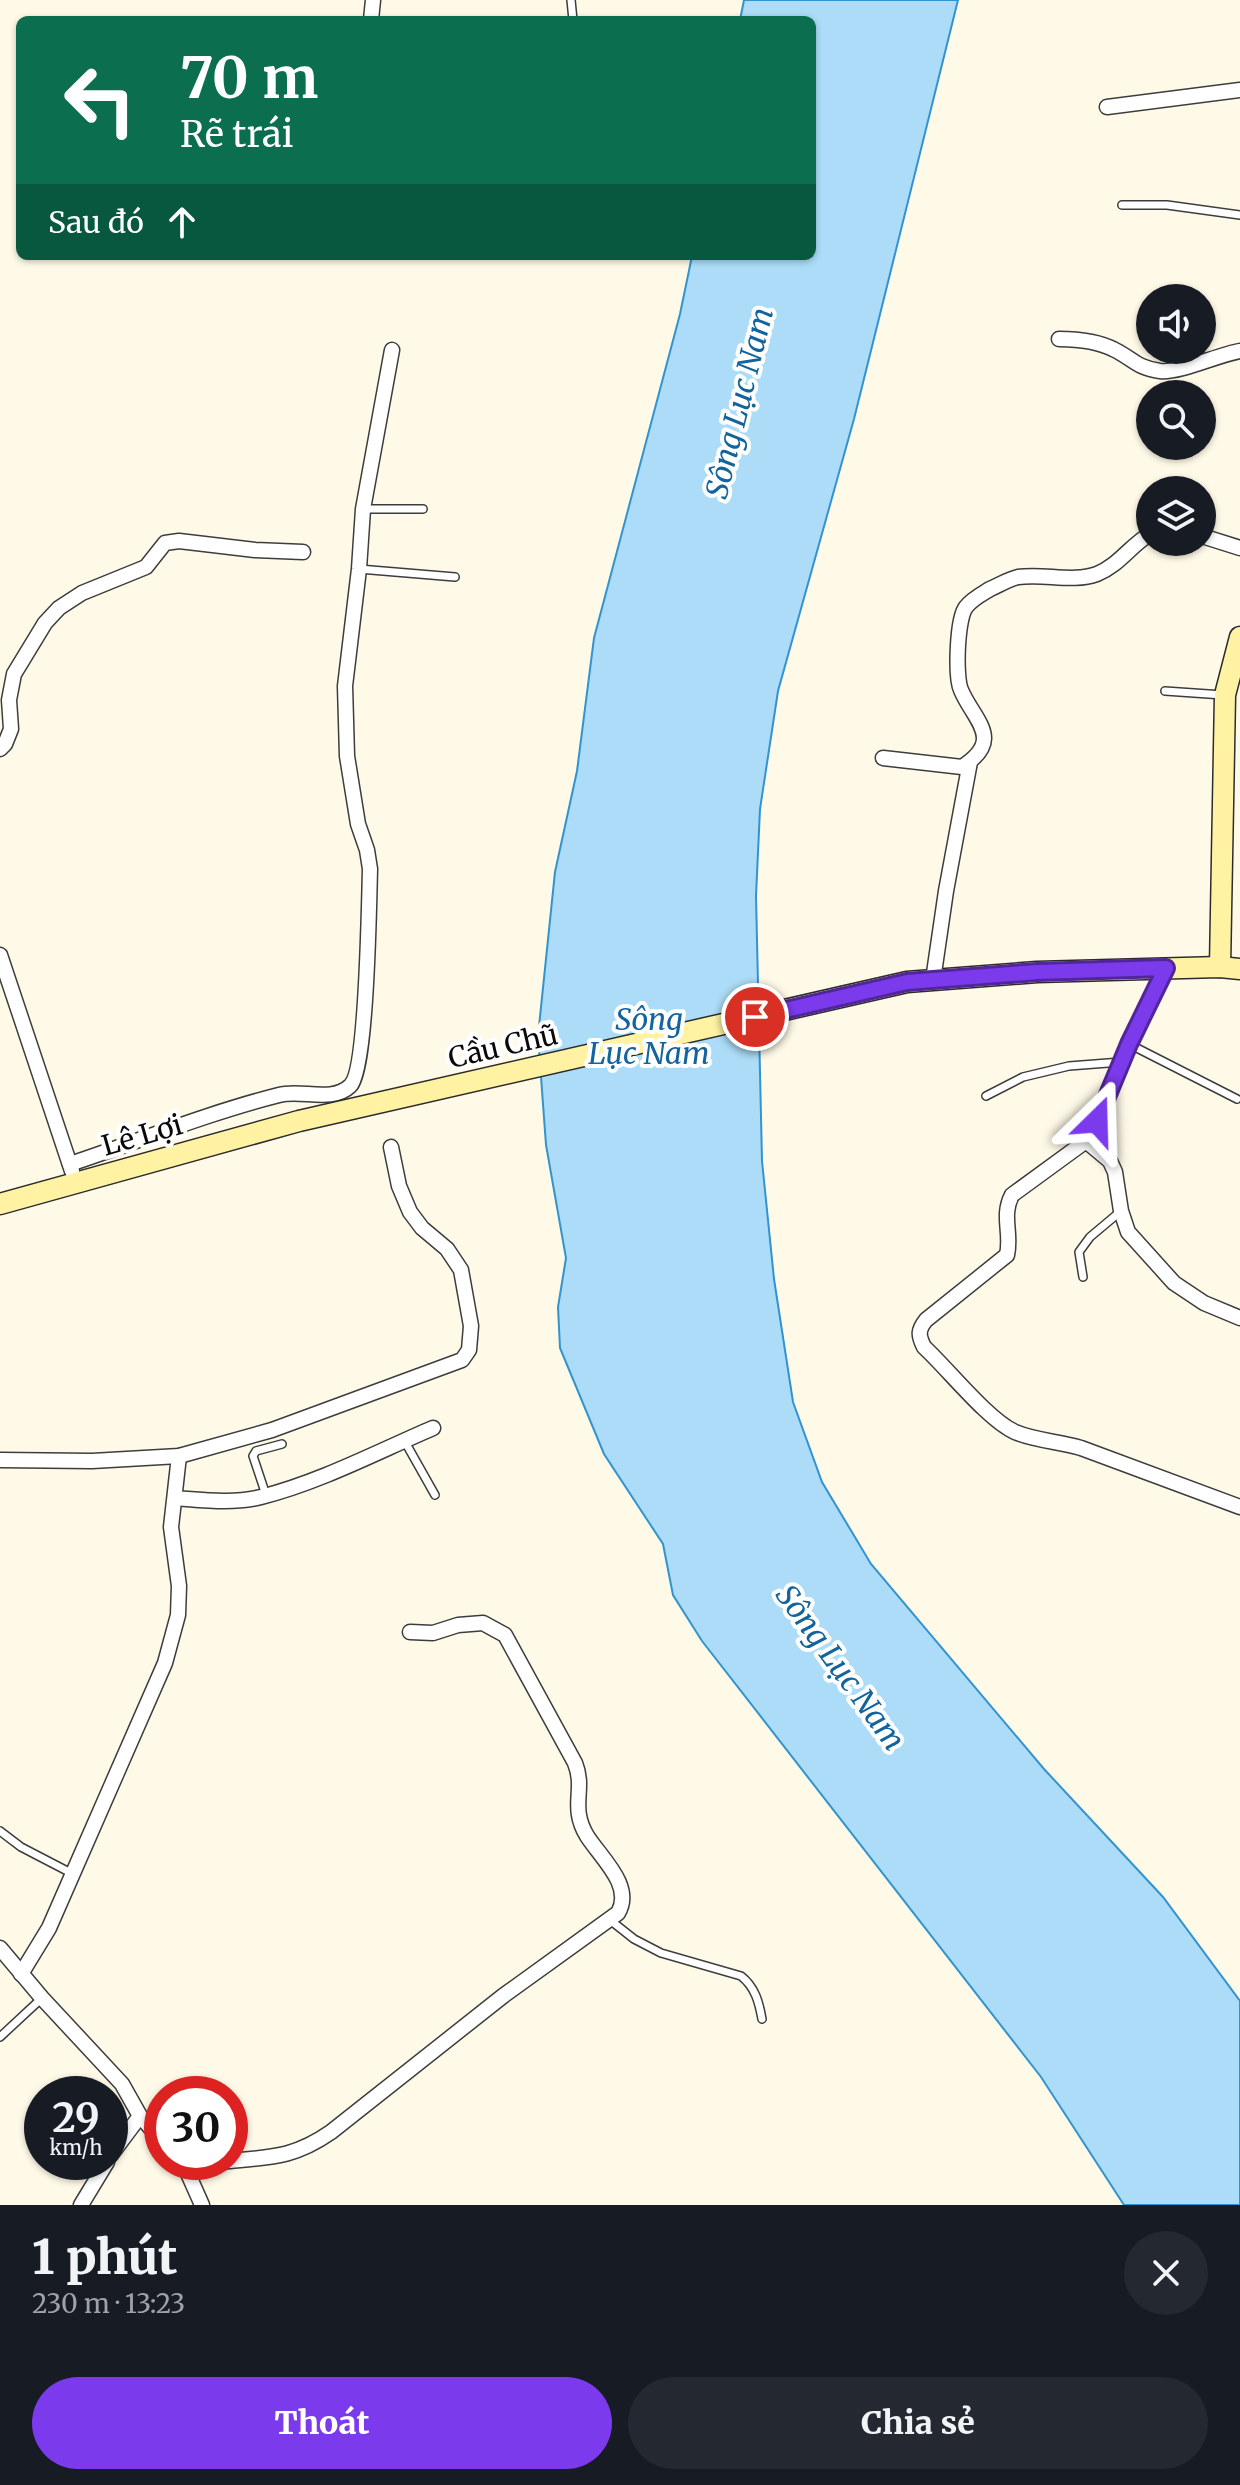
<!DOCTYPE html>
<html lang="vi">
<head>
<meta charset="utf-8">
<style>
  :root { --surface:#171b24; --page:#242831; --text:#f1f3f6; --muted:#9ea1a6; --accent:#7c3aed }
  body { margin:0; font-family:Merriweather,serif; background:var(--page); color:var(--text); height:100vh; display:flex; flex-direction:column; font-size:30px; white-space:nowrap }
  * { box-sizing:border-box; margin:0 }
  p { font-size:26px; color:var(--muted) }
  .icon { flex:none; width:44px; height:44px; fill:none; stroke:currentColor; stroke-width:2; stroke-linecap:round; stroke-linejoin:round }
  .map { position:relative; height:2205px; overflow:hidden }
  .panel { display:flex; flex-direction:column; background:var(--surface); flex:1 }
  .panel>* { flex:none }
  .hud { position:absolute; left:16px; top:16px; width:800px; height:244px; border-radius:12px; box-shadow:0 2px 6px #0004; background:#0b6e4f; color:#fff; overflow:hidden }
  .buttons { position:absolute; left:1136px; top:284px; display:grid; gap:16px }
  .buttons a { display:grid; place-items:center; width:80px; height:80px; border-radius:50%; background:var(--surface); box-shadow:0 2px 6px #0004; font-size:40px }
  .speed { position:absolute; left:24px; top:2076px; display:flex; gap:16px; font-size:40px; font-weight:700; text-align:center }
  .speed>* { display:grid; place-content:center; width:104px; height:104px; border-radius:50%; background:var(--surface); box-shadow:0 2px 6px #0004; line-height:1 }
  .speed small { font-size:20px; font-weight:400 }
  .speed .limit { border:12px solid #d22; background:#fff; color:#111 }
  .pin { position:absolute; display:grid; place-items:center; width:68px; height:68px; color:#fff; margin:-34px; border:4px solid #fff; border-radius:50%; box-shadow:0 2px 8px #0007 }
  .me { position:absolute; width:88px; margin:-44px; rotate:22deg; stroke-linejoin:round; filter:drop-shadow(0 0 6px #0008) }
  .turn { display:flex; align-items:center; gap:28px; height:168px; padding:0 32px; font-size:36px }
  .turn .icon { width:104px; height:104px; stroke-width:2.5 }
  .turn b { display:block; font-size:56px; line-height:68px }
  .then { display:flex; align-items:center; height:76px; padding:0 32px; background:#0003; gap:16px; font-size:30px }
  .round { display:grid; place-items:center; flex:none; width:84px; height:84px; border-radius:42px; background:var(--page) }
  .overview { display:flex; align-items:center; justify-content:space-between; height:136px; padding:0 32px }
  h1 { font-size:48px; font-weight:800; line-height:60px }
  .action { display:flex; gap:16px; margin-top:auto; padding:16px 32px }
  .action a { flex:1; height:92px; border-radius:48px; background:var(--accent); color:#fff; font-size:32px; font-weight:800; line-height:92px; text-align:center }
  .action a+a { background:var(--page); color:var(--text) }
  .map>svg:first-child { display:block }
</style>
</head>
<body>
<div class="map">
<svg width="1240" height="2205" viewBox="0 0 1240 2205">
  <rect width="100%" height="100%" fill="#fffae8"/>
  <polygon fill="#acdcf7" stroke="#3293cf" stroke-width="2" points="744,0 958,0 854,419 778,691 760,809 756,896 762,1161 774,1279 793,1402 822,1482 871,1564 1044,1769 1163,1897 1240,2001 1240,2205 1124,2205 1041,2077 702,1641 673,1595 663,1544 604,1454 560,1348 558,1307 566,1258 546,1145 538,1036 555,872 577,771 594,638 680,314 692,256 812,256 812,20 740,20"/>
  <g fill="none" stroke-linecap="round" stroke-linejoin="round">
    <g stroke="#3d3d3d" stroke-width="10">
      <g id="lane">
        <polyline points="571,0 573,20"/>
        <polyline points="1122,205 1167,205 1240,215"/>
        <polyline points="363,509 423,509"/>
        <polyline points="359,569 455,577"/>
        <polyline points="1165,691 1223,695"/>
        <polyline points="1129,1044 1237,1099"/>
        <polyline points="986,1096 1023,1077 1069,1066 1121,1062"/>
        <polyline points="1083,1277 1079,1252 1090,1237 1121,1211"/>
        <polyline points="404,1440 435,1495"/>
        <polyline points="266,1495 253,1456 256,1451 282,1444"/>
        <polyline points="0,1831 21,1847 73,1874"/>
        <path d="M610 1920 634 1939 661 1953 741 1976C755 1987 759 2002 762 2019"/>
        <polyline points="0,2037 42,1998"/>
      </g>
    </g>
    <g stroke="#3d3d3d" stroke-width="17">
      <g id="street">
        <polyline points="371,20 373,0"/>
        <polyline points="1107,107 1240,90"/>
        <path d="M1059 339C1079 339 1098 341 1115 350 1133 359 1137 368 1160 371 1180 373 1217 355 1240 351"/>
        <polyline points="1202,536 1240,548"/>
        <polyline points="0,749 5,744 11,729 9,700 14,674 45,623 59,608 82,593 146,567 165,543 179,541 255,550 303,552"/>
        <path d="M883 758 962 767C1005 739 974 721 961 690 955 677 957 618 966 607 972 599 982 594 990 589 999 585 1009 579 1018 577 1044 573 1073 583 1097 574 1118 566 1131 545 1150 534"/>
        <polyline points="0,955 72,1171"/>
        <path d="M1166 968 1129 1044 1097 1121 1086 1141 1012 1195C1001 1216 1012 1233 1007 1255L926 1320C918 1330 918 1335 924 1347 948 1369 988 1420 1015 1432 1036 1441 1059 1441 1081 1448L1240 1507"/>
        <polyline points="933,980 946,891 970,762"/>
        <polyline points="1086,1141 1110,1161 1115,1172 1121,1211 1128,1232 1174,1283 1204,1303 1240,1318"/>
        <path d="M70 1164C139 1141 208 1113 279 1095 301 1089 332 1103 350 1086 367 1071 369 901 370 869L367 850 358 824 347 756 345 686 359 569 363 509 392 350"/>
        <polyline points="0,1460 92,1461 179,1456 272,1430 462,1360 469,1350 471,1326 461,1270 447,1249 422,1228 410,1212 399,1186 391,1147"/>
        <path d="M175 1498C203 1500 233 1504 261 1497 320 1482 377 1452 433 1428"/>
        <polyline points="0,1948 42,1998 122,2084 140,2116 162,2141"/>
        <polyline points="21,1974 49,1928 165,1663 178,1615 179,1586 171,1527 179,1456"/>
        <polyline points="110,2156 140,2116"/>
        <path d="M230 2161C273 2157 295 2157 331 2132L503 1996 618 1913C634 1886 601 1858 587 1836 569 1806 586 1790 575 1763L505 1635 483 1623 458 1625 433 1633 410 1632"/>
        <polyline points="180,2162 186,2169 202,2205"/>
        <polyline points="186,2169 225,2162"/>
        <polyline points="81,2205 107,2162"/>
      </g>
    </g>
    <g stroke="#2c2c2c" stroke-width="23">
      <g id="secondary">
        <polyline points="1220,967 1225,695 1240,637"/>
        <polyline points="0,1204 299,1121 907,982 1037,972 1220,967 1240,969"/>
      </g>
    </g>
    <use href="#lane" stroke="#fff" stroke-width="7"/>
    <use href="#street" stroke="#fff" stroke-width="14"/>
    <use href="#secondary" stroke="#fff3a3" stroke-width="20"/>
  </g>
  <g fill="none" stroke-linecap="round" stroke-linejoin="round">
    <g stroke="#51269a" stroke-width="20">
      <polyline id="route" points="755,1017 907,982 1037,972 1166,968 1129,1044 1097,1121"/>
    </g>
    <use href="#route" stroke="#7c3aed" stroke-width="14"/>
  </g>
  <g text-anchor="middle" stroke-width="8" stroke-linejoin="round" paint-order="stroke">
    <g font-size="28" fill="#0a0a0a" stroke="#fff">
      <text transform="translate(503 1046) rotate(-13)" y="10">Cầu Chũ</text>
      <text transform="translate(142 1135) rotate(-16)" y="10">Lê Lợi</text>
    </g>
    <g font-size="30" font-style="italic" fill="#13639d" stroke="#fff">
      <text transform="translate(740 403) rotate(-76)" y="10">Sông Lục Nam</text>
      <text x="649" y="1030">Sông<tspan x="649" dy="34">Lục Nam</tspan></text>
      <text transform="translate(840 1668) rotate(54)" y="10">Sông Lục Nam</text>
    </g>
  </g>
</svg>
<div class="buttons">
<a><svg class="icon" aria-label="sound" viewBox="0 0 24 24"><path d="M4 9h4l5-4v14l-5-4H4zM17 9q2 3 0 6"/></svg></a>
<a><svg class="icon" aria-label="search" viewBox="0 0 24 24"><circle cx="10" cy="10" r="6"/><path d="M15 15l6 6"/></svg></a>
<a><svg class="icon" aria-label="layers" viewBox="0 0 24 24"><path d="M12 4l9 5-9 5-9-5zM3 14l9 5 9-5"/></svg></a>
</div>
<div class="speed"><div>29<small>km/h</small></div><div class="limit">30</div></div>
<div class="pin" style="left:755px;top:1017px;background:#d93025"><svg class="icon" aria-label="arrive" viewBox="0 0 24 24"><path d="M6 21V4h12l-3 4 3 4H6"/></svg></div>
<svg class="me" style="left:1097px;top:1121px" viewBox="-20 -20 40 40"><path d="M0-17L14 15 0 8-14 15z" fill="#7c3aed" stroke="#fff" stroke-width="4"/></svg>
<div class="hud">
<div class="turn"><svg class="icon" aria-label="left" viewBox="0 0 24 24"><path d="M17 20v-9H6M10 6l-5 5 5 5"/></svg><div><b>70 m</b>Rẽ trái</div></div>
<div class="then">Sau đó<svg class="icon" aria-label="ahead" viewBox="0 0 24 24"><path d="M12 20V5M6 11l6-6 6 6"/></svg></div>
</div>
</div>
<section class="panel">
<div class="overview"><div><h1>1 phút</h1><p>230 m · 13:23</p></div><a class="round"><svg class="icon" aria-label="close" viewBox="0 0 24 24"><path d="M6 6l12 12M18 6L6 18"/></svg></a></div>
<div class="action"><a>Thoát</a><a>Chia sẻ</a></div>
</section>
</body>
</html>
